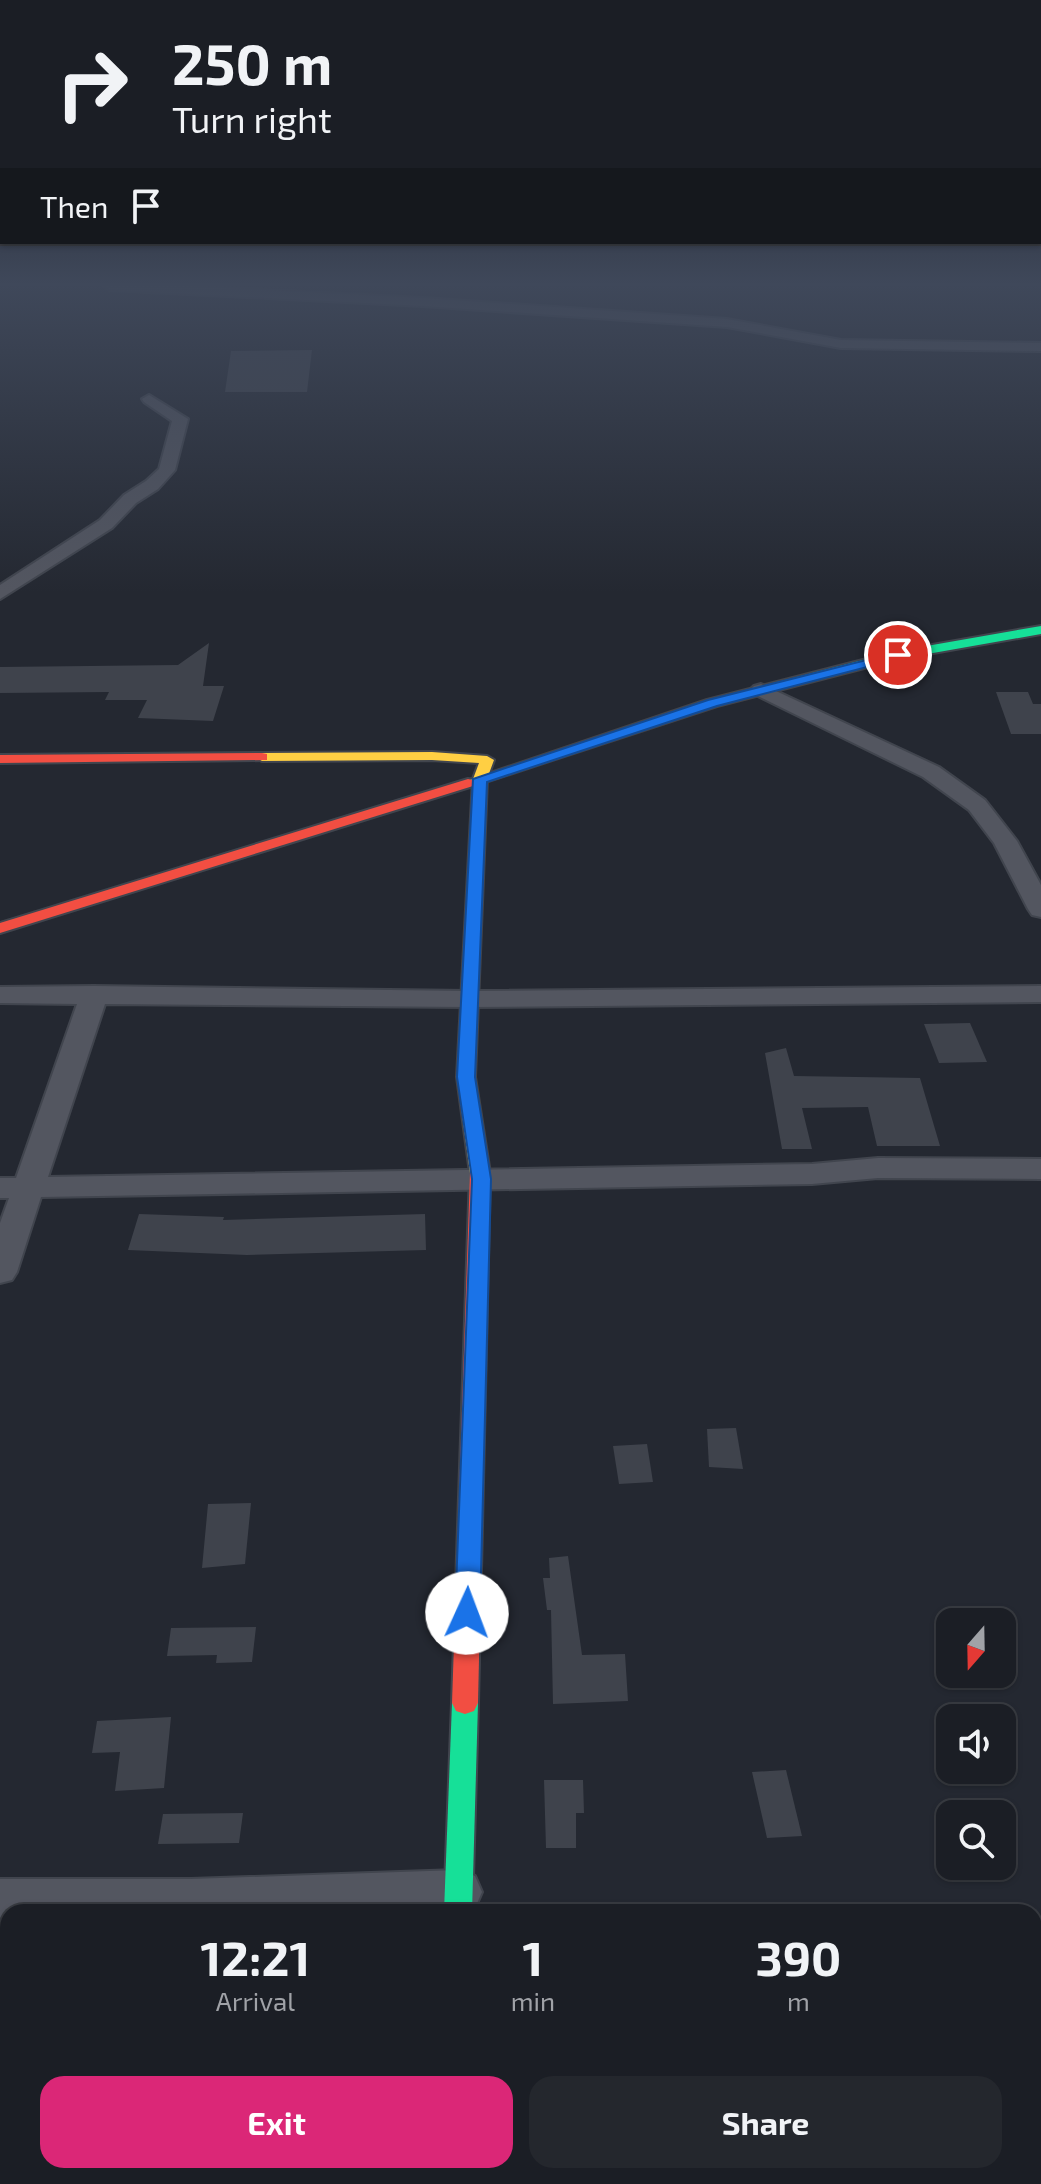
<!DOCTYPE html>
<html lang="en">
<head>
<meta charset="utf-8">
<style>
  :root { --surface:#1b1e25; --page:#24272d; --text:#f1f3f6; --muted:#a0a2a7; --line:#393c42; --accent:#db2777 }
  body { margin:0; font-family:"Exo 2",sans-serif; background:var(--page); color:var(--text); height:100vh; display:flex; flex-direction:column; font-size:30px; white-space:nowrap }
  * { box-sizing:border-box; margin:0 }
  p { font-size:26px; color:var(--muted) }
  .icon { flex:none; width:44px; height:44px; fill:none; stroke:currentColor; stroke-width:2; stroke-linecap:round; stroke-linejoin:round }
  .map { position:relative; flex:1; overflow:hidden }
  .sheet { position:absolute; left:0px; top:1904px; width:1042px; height:280px; display:flex; flex-direction:column; background:var(--surface); border-radius:24px 24px 0 0; box-shadow:0 2px 6px #0004,0 0 0 2px var(--line) }
  .sheet>* { flex:none }
  .guide { position:absolute; left:0px; top:0px; width:1042px; height:244px; box-shadow:0 2px 6px #0004,0 0 0 2px var(--line); background:#1b1e25; color:var(--text); overflow:hidden }
  .needle { width:52px; rotate:200deg }
  .buttons { position:absolute; left:936px; top:1608px; display:grid; gap:16px }
  .buttons a { display:grid; place-items:center; width:80px; height:80px; border-radius:16px; background:var(--surface); box-shadow:0 2px 6px #0004,0 0 0 2px var(--line); font-size:40px }
  .pin { position:absolute; display:grid; place-items:center; width:68px; height:68px; color:#fff; margin:-34px; border:4px solid #fff; border-radius:50%; box-shadow:0 2px 8px #0007 }
  .me { position:absolute; width:88px; margin:-44px; rotate:2deg; stroke-linejoin:round; filter:drop-shadow(0 0 6px #0008) }
  .turn { display:flex; align-items:center; gap:28px; height:168px; padding:0 40px; font-size:36px }
  .turn .icon { width:104px; height:104px; stroke-width:2.5 }
  .turn b { display:block; font-size:56px; line-height:68px }
  .then { display:flex; align-items:center; height:76px; padding:0 40px; background:#0003; gap:16px; font-size:30px }
  .eta { display:flex; justify-content:space-evenly; align-items:center; height:136px; text-align:center }
  .eta b { font-size:48px; font-weight:700; line-height:56px }
  .action { display:flex; gap:16px; margin-top:auto; padding:16px 40px }
  .action a { flex:1; height:92px; border-radius:24px; background:var(--accent); color:#fff; font-size:32px; font-weight:700; line-height:92px; text-align:center }
  .action a+a { background:var(--page); color:var(--text) }
  .map>svg:first-child { display:block }
</style>
</head>
<body>
<div class="map">
<svg width="1041" height="2184" viewBox="0 0 1041 2184">
  <rect width="100%" height="100%" fill="#242831"/>
  <g fill="#3f434c">
    <polygon points="312,350 307,392 225,392 231,351"/>
    <polygon points="209,643 203,686 224,686 213,721 138,718 147,700 105,700 109,692 0,693 0,667 178,665"/>
    <polygon points="996,692 1028,692 1033,704 1041,704 1041,734 1011,734"/>
    <polygon points="970,1023 987,1062 939,1063 924,1024"/>
    <polygon points="786,1048 794,1076 920,1078 940,1146 877,1146 868,1107 802,1108 812,1149 782,1149 765,1053"/>
    <polygon points="139,1214 224,1217 223,1220 425,1214 426,1250 247,1255 128,1250"/>
    <polygon points="736,1428 743,1469 709,1467 707,1429"/>
    <polygon points="647,1444 653,1482 619,1484 613,1446"/>
    <polygon points="251,1503 245,1564 202,1568 208,1504"/>
    <polygon points="568,1556 582,1655 625,1654 628,1701 553,1704 551,1610 547,1610 543,1578 550,1578 549,1558"/>
    <polygon points="256,1627 252,1662 216,1663 217,1655 167,1656 171,1628"/>
    <polygon points="171,1717 164,1788 115,1791 120,1752 92,1753 97,1721"/>
    <polygon points="786,1770 802,1836 767,1838 752,1772"/>
    <polygon points="544,1780 583,1780 584,1813 576,1813 576,1848 546,1848"/>
    <polygon points="243,1813 239,1843 158,1844 163,1814"/>
  </g>
  <g fill="none" stroke-linecap="round" stroke-linejoin="round">
    <g stroke="#41454e" stroke-width="4">
      <g id="street">
        <polygon points="104,286 184,286 423,298 727,319 841,340 1041,343 1041,351 841,348 727,327 423,306 110,290"/>
        <polygon points="149,395 188,419 175,470 158,489 136,503 112,528 0,599 0,585 100,520 124,495 146,481 159,469 172,421 144,402 142,399"/>
        <polygon points="761,684 939,767 985,800 1017,841 1041,885 1041,917 1032,915 1028,909 994,843 969,810 923,777 754,694 750,690 754,686"/>
        <polygon points="94,986 467,991 1041,986 1041,1002 467,1007 105,1004 48,1177 812,1164 878,1158 1041,1159 1041,1179 878,1178 812,1184 41,1197 17,1272 12,1280 0,1283 0,1223 9,1198 0,1198 0,1178 16,1178 77,1004 0,1003 0,987"/>
        <polygon points="458,1870 475,1876 482,1892 475,1908 464,1912 8,1912 8,1923 0,1923 0,1879 191,1879"/>
        <rect x="429" y="2176" width="54" height="8"/>
      </g>
    </g>
    <g stroke="#41454e" stroke-width="4">
      <g id="fast">
        <polygon points="1041,626 1041,634 899,659 717,706 473,786 463,786 461,783 707,700 898,651"/>
        <polygon points="465,1692 474,1695 478,1703 472,1912 444,1912 452,1703 456,1695"/>
      </g>
    </g>
    <g stroke="#41454e" stroke-width="4">
      <polygon id="slow" points="432,752 487,756 494,760 487,779 475,1077 490,1173 480,1179 470,1173 457,1077 473,779 479,763 432,760 262,761 255,757 262,753"/>
    </g>
    <g stroke="#41454e" stroke-width="4">
      <g id="jam">
        <polygon points="262,753 267,754 267,760 0,763 0,755"/>
        <polygon points="468,779 473,780 473,786 0,933 0,923"/>
        <polygon points="480,1167 490,1173 478,1703 474,1711 465,1714 456,1711 452,1703 470,1173"/>
      </g>
    </g>
    <use href="#street" fill="#535660" fill-rule="evenodd"/>
    <use href="#fast" fill="#16e098" fill-rule="evenodd"/>
    <use href="#slow" fill="#ffcf43" fill-rule="evenodd"/>
    <use href="#jam" fill="#f24e42" fill-rule="evenodd"/>
  </g>
  <linearGradient id="sky" x2="0" y2="1"><stop stop-color="#14161b"/><stop offset="0.48" stop-color="#3f485a"/><stop offset="1" stop-color="#3f485a" stop-opacity="0"/></linearGradient>
  <rect width="1041" height="592" fill="url(#sky)"/>
  <polygon fill="#1a73e8" stroke="#114b97" stroke-width="2" points="898,652 904,655 902,658 717,706 487,782 475,1077 491,1179 480,1613 476,1620 467,1623 459,1620 455,1613 472,1179 457,1077 473,779 708,700"/>
</svg>
<div class="buttons">
<a><svg class="needle" viewBox="-14 -14 28 28"><path d="M0-13l5 13h-10z" fill="#e53935"/><path d="M0 13l5-13h-10z" fill="#a0a2a7"/></svg></a>
<a><svg class="icon" aria-label="sound" viewBox="0 0 24 24"><path d="M4 9h4l5-4v14l-5-4H4zM17 9q2 3 0 6"/></svg></a>
<a><svg class="icon" aria-label="search" viewBox="0 0 24 24"><circle cx="10" cy="10" r="6"/><path d="M15 15l6 6"/></svg></a>
</div>
<div class="pin" style="left:898px;top:655px;background:#d93025"><svg class="icon" aria-label="arrive" viewBox="0 0 24 24"><path d="M6 21V4h12l-3 4 3 4H6"/></svg></div>
<svg class="me" style="left:467px;top:1613px" viewBox="-20 -20 40 40"><circle r="19" fill="#fff"/><path d="M0-13L10 11 0 6-10 11z" fill="#1a73e8"/></svg>
<div class="guide">
<div class="turn"><svg class="icon" aria-label="right" viewBox="0 0 24 24"><path d="M7 20v-9h11M14 6l5 5-5 5"/></svg><div><b>250 m</b>Turn right</div></div>
<div class="then">Then<svg class="icon" aria-label="arrive" viewBox="0 0 24 24"><path d="M6 21V4h12l-3 4 3 4H6"/></svg></div>
</div>
<section class="sheet">
<div class="eta">
<div><b>12:21</b><p>Arrival</p></div>
<div><b>1</b><p>min</p></div>
<div><b>390</b><p>m</p></div>
</div>
<div class="action"><a>Exit</a><a>Share</a></div>
</section>
</div>
</body>
</html>
